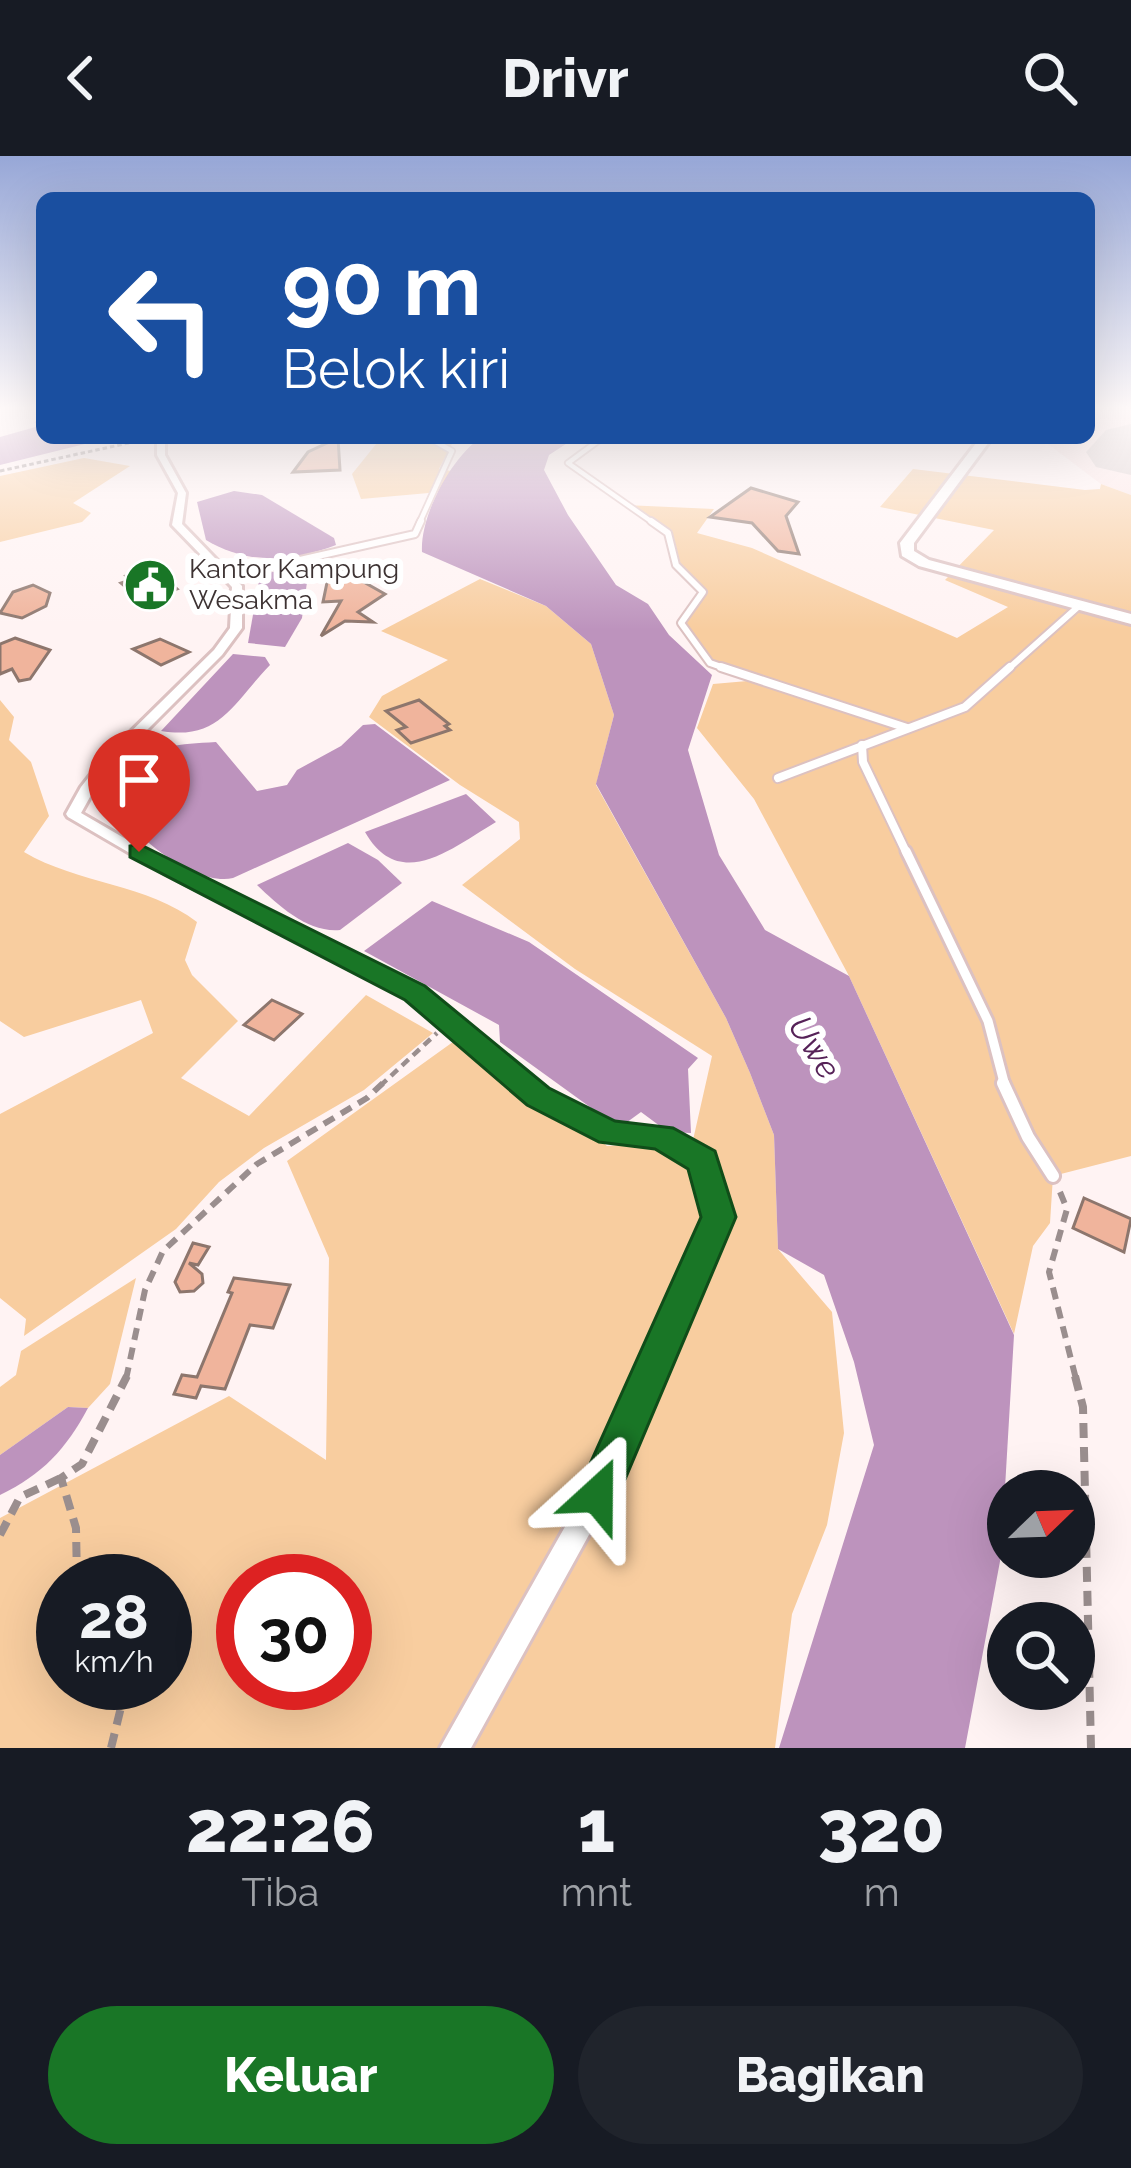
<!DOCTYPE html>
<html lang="id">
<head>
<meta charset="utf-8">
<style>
  :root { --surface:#171b24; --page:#20242c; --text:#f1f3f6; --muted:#9ea1a6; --accent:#197626 }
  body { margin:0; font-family:Raleway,sans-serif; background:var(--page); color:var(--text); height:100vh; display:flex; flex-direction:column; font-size:45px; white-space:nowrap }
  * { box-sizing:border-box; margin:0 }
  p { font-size:39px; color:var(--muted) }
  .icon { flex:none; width:66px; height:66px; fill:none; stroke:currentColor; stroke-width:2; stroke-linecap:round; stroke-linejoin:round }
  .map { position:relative; height:1592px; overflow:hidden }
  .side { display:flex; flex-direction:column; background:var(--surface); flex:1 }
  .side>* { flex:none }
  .top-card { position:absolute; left:36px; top:36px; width:1059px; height:252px; border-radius:18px; box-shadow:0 12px 48px #0002; background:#1a4fa0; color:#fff; overflow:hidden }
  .needle { width:78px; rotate:67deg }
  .tools { position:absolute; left:987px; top:1314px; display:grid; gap:24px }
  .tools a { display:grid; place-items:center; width:108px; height:108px; border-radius:50%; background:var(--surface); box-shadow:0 12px 48px #0002; font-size:60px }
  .speed { position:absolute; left:36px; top:1398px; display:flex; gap:24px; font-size:60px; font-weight:700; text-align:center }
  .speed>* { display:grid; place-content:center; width:156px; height:156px; border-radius:50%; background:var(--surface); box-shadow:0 12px 48px #0002; line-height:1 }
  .speed small { font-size:30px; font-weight:400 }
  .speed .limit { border:18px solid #d22; background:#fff; color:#111 }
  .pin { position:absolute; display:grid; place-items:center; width:102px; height:102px; color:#fff; margin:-123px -51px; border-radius:50% 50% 50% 0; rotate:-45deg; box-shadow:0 0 12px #0007 }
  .pin .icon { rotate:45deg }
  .me { position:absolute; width:132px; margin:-66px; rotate:24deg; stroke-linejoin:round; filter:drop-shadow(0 0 9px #0008) }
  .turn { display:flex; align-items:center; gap:42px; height:252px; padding:0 48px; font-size:54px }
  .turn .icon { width:156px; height:156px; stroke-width:2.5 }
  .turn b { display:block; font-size:84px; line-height:102px }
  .eta { display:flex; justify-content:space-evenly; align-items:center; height:204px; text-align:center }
  .eta b { font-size:72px; font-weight:800; line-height:84px }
  .primary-button { display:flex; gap:24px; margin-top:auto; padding:24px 48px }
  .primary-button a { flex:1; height:138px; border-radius:72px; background:var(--accent); color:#fff; font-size:48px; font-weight:800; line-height:138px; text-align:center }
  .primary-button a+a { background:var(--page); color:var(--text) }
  header { display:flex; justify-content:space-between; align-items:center; height:156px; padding:0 48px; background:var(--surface); font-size:54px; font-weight:800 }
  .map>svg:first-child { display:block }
</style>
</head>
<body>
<header><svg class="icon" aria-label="back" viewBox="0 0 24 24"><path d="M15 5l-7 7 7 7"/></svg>Drivr<svg class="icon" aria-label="search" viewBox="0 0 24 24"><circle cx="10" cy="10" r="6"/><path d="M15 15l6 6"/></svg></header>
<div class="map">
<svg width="1131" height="1592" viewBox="0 0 1131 1592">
  <rect width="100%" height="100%" fill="#fff3f3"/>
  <polygon fill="#fbe5e5" points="1089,252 1131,252 1131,339 1101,328 1040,282 1089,282"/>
  <g fill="#f8cd9f" fill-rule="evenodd">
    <polygon points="381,282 455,282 439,313 451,315 440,336 361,343 352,318"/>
    <polygon points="84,302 130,310 73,347 91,357 82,366 0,386 0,320"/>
    <polygon points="913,313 1085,334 1100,333 1101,328 1131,339 1131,1000 1053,1020 1050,1067 1033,1090 1014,1178 849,820 754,643 697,572 713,528 759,524 710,507 681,467 702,436 676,409 667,377 625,349 714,353 697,377 752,392 957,482 1008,451 945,424 994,374 880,351"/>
    <path d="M480 423 546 450 591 488 614 559 596 629 726 862 750 917 774 979 778 1093 832 1156 844 1277 827 1369 792 1458 775 1592H0V1362L229 1240 326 1304 329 1102 287 1005 471 873 607 990 693 984 712 900 575 813 462 729 520 683 519 666 460 629 369 561 382 540 448 504 381 475ZM63 1425H165V1527H63ZM243 1425H345V1527H243Z"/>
    <path d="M0 544 14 561 9 584 31 606 49 660 24 696C78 728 148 728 197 766L185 804 192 819 238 865 181 922 249 960 366 839 433 877 364 934 264 992 219 1026 176 1073 24 1180 26 1163 0 1142V958L153 877 141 844 24 881 0 865Z"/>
    <polygon points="136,1122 110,1228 88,1252 68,1251 0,1299 0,1231 16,1219 21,1195"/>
  </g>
  <g fill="#bd93bd">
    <polygon points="42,263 42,282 109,282 0,309 0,281 39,270 34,266"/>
    <path d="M480 282H575L549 299 544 314 568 359 616 429 648 448 669 479 712 519 688 594 719 699 765 774 849 820 1014 1179 1001 1400 965 1592H779L874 1289 854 1206 824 1119 778 1093 774 979 750 917 726 862 596 628 614 559 591 488 546 450 422 396C420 359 451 303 480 282Z"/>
    <path d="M234 335 262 339 334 382 336 389C292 406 247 409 206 384L197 346Z"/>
    <polygon points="289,412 305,413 308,419 302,462 285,491 248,487 260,419"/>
    <path d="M233 498 265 501 270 509C233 547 220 585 161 575Z"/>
    <path d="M375 568 450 624 233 722C197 731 132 680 115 649 138 591 159 589 216 586L257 635 287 629 297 614 341 590 363 569Z"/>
    <path d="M466 638 496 666C452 692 400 737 365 676Z"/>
    <path d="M348 687 378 704 402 727 340 774C308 777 279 750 257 729Z"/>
    <polygon points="432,745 529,786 698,902 688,913 691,977 668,976 641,956 619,972 500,886 499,869 364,795"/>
    <path d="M68 1251 88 1252C66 1293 43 1318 0 1339V1299Z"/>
  </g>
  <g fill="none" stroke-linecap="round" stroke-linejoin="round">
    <polygon fill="#d2c6c6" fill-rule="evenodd" points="1131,268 1131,319 1096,311 1086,296 1106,274"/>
  </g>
  <g fill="#f0b49c" stroke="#8d766d" stroke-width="3">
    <polygon points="338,282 340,314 293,316 308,296"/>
    <polygon points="751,332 798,346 786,360 799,398 778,395 752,367 710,361"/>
    <polygon points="368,409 362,425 385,438 358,456 373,466 345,465 321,480 341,445 323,446 329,417"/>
    <polygon points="154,412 177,433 143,445 121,427 130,424 126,420"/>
    <polygon points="33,429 50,437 46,450 22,462 0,457 13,436"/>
    <polygon points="15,482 50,494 30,523 19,525 12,513 0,518 0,488"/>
    <polygon points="160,483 189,496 161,509 133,493"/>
    <polygon points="419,544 449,568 445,570 450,574 411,587 397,574 406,571 386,555"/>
    <polygon points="272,844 302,858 274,884 244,869"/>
    <polygon points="1084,1042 1131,1063 1124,1096 1073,1072"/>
    <polygon points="193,1087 209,1091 198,1109 189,1107 202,1118 203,1127 194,1135 180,1136 175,1126"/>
    <polygon points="234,1122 290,1129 273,1172 250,1169 225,1233 201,1230 196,1242 174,1238 182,1219 197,1221 232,1137 228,1136"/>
  </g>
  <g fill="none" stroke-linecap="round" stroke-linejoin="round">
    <g stroke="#dcc1c1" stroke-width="8">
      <g id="service-far4">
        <polyline points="602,282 568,307 655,368"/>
        <polyline points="419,368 452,295 429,282"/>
      </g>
    </g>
    <g stroke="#dcc1c1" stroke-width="10">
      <g id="service-far3">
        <polyline points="651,365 668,377 676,409 703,436 681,467 710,507 730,514"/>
        <polyline points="229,420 415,378 421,365"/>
        <polyline points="1007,514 1080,449"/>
      </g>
    </g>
    <g stroke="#dcc1c1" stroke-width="12">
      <g id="service-far2">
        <polyline points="721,511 907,572"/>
        <polyline points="862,589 863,606 907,698"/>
        <polyline points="778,622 965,551 1010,511"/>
      </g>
    </g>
    <g stroke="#dcc1c1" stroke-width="15">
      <polyline id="service-far1" points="906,695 988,865 1005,930"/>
    </g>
    <g stroke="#dcc1c1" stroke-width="18">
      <polyline id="service" points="1003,927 1028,981 1053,1020"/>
    </g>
    <g stroke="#dcc1c1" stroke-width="6">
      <polygon id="minor" points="157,282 165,282 165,299 186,337 182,368 242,430 242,472 222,499 112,609 95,632 81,657 174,711 421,833 545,936 613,969 668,975 710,999 729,1061 694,1150 606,1348 471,1592 440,1592 588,1330 672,1149 709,1061 694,1010 658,989 603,982 531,946 409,841 164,717 68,661 66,658 81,631 103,603 214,494 230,472 232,431 172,369 178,337 157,299"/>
    </g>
    <g stroke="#dcc1c1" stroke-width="6">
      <polygon id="secondary" points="980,282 992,282 914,387 914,395 929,404 1131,458 1131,468 919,410 902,400 900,387"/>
    </g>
    <polyline stroke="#9a8e8e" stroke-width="3" stroke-dasharray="4.5 3" stroke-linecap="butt" points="0,315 147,283"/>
    <polyline stroke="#9a8e8e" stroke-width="4.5" stroke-dasharray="9 6" stroke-linecap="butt" points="380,930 437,877"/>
    <g stroke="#9a8e8e" stroke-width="6" stroke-dasharray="12 8" stroke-linecap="butt">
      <polyline points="1060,1036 1067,1053 1049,1116 1076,1223"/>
      <polyline points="126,1223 145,1134 163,1095 257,1008 367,942 383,927"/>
    </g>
    <g stroke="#9a8e8e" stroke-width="8" stroke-dasharray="15 9" stroke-linecap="butt">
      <polyline points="1075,1220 1083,1251 1091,1592"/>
      <polyline points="0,1379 20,1341 61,1322"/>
      <polyline points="77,1425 76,1372 61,1322 82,1308 127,1220"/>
      <polyline points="111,1592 123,1543 119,1527"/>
    </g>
    <use href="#service-far4" stroke="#fff" stroke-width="4.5"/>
    <use href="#service-far3" stroke="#fff" stroke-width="6"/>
    <use href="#service-far2" stroke="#fff" stroke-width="8"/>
    <use href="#service-far1" stroke="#fff" stroke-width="9"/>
    <use href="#service" stroke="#fff" stroke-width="12"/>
    <use href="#minor" fill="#fff" fill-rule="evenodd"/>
    <use href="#secondary" fill="#fff" fill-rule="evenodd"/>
  </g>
  <linearGradient id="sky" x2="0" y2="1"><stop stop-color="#97a7d7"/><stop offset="0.53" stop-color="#fffafa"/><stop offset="1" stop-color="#fffafa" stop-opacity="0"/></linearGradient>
  <rect width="1131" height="474" fill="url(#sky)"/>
  <polygon fill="#197626" stroke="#104d19" stroke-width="3" points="139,688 425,830 549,932 615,965 673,972 715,995 736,1061 612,1354 597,1360 582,1354 576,1339 701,1061 688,1013 655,993 599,986 527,949 405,844 130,701 130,690"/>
  <defs>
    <g id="civic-disc" transform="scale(2.7)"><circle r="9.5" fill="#197626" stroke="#fff"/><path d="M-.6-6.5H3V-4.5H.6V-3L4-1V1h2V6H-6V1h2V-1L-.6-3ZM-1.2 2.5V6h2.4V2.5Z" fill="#fff"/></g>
  </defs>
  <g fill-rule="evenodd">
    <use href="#civic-disc" x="150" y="429"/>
  </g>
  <g text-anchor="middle" stroke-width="12" stroke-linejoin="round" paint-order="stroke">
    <g font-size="27" fill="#3d3232" stroke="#fff" text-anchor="start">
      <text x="189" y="422">Kantor Kampung<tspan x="189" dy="31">Wesakma</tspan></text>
    </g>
    <g font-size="33" font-style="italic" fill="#562258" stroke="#fff">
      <text transform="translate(815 891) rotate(58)" y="12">Uwe</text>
    </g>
  </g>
</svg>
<div class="tools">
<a><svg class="needle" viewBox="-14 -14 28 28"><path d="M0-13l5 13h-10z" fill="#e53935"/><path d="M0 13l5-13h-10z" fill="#9ea1a6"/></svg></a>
<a><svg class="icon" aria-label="search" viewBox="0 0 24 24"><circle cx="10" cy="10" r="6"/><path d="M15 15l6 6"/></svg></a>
</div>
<div class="speed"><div>28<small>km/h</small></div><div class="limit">30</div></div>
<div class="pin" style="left:139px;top:696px;background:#d93025"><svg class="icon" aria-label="arrive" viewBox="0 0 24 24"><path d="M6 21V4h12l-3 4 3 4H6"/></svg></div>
<svg class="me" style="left:597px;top:1339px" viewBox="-20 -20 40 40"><path d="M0-17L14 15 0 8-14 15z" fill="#197626" stroke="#fff" stroke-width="4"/></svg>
<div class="top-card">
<div class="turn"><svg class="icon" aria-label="left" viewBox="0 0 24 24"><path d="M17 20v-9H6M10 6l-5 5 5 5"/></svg><div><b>90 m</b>Belok kiri</div></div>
</div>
</div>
<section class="side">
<div class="eta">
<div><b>22:26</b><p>Tiba</p></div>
<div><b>1</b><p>mnt</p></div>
<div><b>320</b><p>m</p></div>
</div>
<div class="primary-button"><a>Keluar</a><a>Bagikan</a></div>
</section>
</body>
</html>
